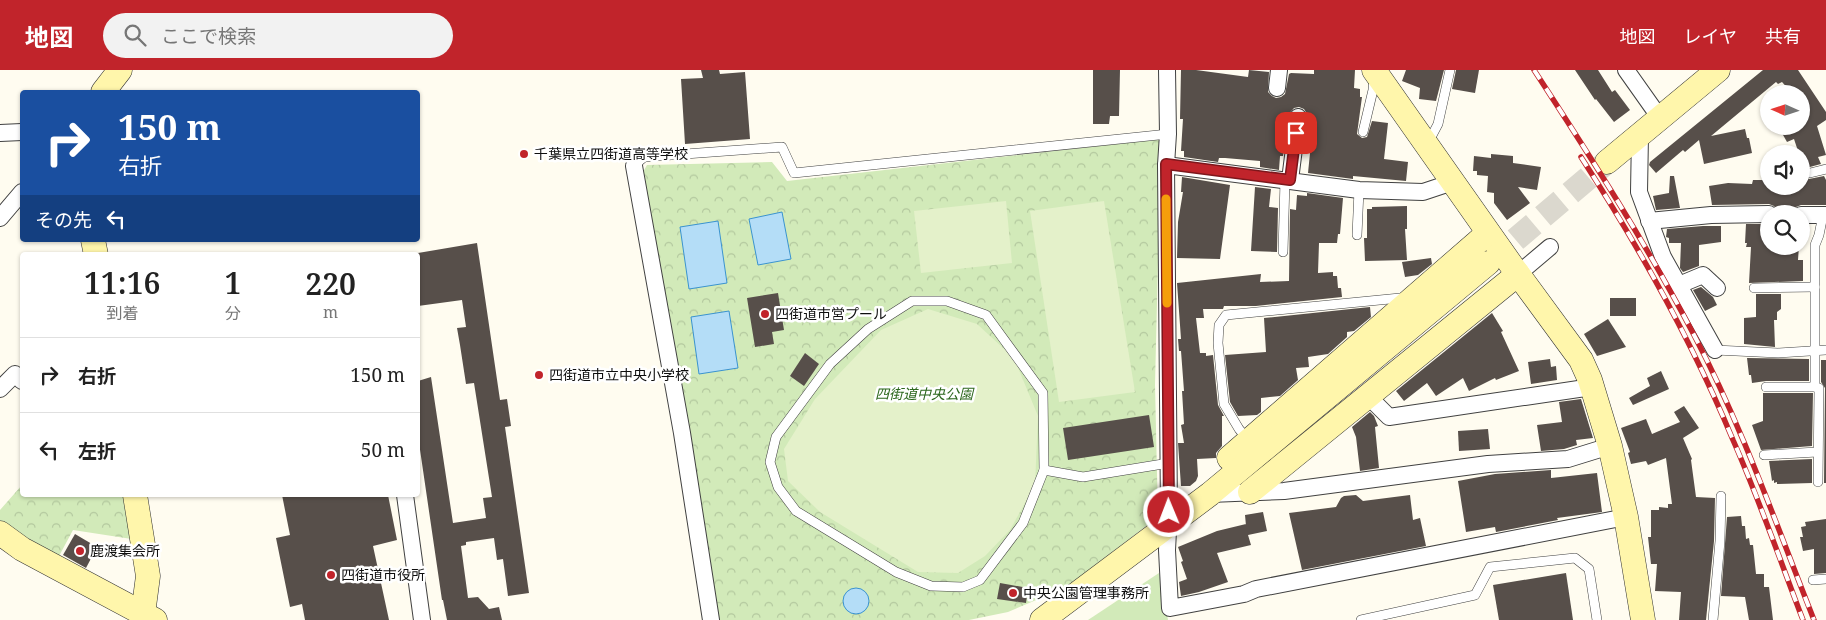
<!DOCTYPE html>
<html lang="ja">
<head>
<meta charset="utf-8">
<style>
  :root { --surface:#fff; --page:#f2f2f2; --text:#222; --muted:#767676; --line:#e0e0e0; --accent:#c1242b }
  body { margin:0; font-family:"Noto Serif","Noto Sans JP",serif; background:var(--page); color:var(--text); height:100vh; display:flex; flex-direction:column; font-size:19px; white-space:nowrap }
  * { box-sizing:border-box; margin:0 }
  p { font-size:16px; color:var(--muted) }
  .icon { flex:none; width:28px; height:28px; fill:none; stroke:currentColor; stroke-width:2; stroke-linecap:round; stroke-linejoin:round }
  .map { position:relative; flex:1; overflow:hidden }
  .panel { position:absolute; left:20px; top:182px; width:400px; height:245px; display:flex; flex-direction:column; background:var(--surface); border-radius:5px; box-shadow:0 1px 4px #0004 }
  .panel>* { flex:none }
  .top-card { position:absolute; left:20px; top:20px; width:400px; height:152px; border-radius:5px; box-shadow:0 1px 4px #0004; background:#1a4fa0; color:#fff; overflow:hidden }
  .needle { width:32px; rotate:273deg }
  .buttons { position:absolute; left:1760px; top:15px; display:grid; gap:10px }
  .buttons a { display:grid; place-items:center; width:50px; height:50px; border-radius:50%; background:var(--surface); box-shadow:0 1px 4px #0004; font-size:25px }
  .pin { position:absolute; display:grid; place-items:center; width:42px; height:42px; color:#fff; margin:-21px; border-radius:10px; box-shadow:0 2px 8px #0006 }
  .me { position:absolute; width:55px; margin:-28px; rotate:359deg; stroke-linejoin:round; filter:drop-shadow(0 0 4px #0008) }
  .turn { display:flex; align-items:center; gap:18px; height:105px; padding:0 15px; font-size:22px }
  .turn .icon { width:65px; height:65px; stroke-width:2.5 }
  .turn b { display:block; font-size:35px; line-height:42px }
  .then { display:flex; align-items:center; height:48px; padding:0 15px; background:#0003; gap:10px; font-size:19px }
  .eta { display:flex; justify-content:space-evenly; align-items:center; height:85px; text-align:center }
  .eta b { font-size:30px; font-weight:600; line-height:35px }
  ul { padding:0; list-style:none }
  li { display:flex; align-items:center; gap:15px; height:75px; padding:0 15px; border-top:1px solid var(--line) }
  li div { flex:1 }
  li b { display:block; font-size:19px }
  li em { font-style:normal }
  header { display:flex; align-items:center; gap:30px; box-sizing:border-box; height:70px; padding:0 25px; background:var(--accent); color:#fff }
  header strong { font-size:24px }
  nav { display:flex; gap:28px; margin-inline-start:auto; font-size:18px }
  .search { width:350px; height:45px; background:var(--page); display:flex; align-items:center; gap:12px; box-sizing:border-box; padding:0 18px; border-radius:28px; color:var(--muted); font-size:19px }
  .map>svg:first-child { display:block }
</style>
</head>
<body>
<header>
<strong>地図</strong>
<div class="search"><svg class="icon" aria-label="search" viewBox="0 0 24 24"><circle cx="10" cy="10" r="6"/><path d="M15 15l6 6"/></svg>ここで検索</div>
<nav><a>地図</a><a>レイヤ</a><a>共有</a></nav>
</header>
<div class="map">
<svg width="1826" height="550" viewBox="0 0 1826 550">
  <defs>
    <pattern id="park-crowns" width="20" height="18" patternUnits="userSpaceOnUse" patternTransform="scale(1.25)"><rect width="20" height="18" fill="#d2eab9"/><path d="M2 6a3 3 0 1 1 6 0M12 15a3 3 0 1 1 6 0" fill="none" stroke="#b3c89e"/></pattern>
  </defs>
  <rect width="100%" height="100%" fill="#fffcf0"/>
  <polygon fill="#d2eab9" points="1159,503 1168,550 1088,550"/>
  <g fill="url(#park-crowns)">
    <polygon points="1161,69 1155,315 1158,447 1073,512 1053,523 1008,542 969,550 717,550 643,102 647,95 772,92 787,111"/>
    <polygon points="22,415 22,425 129,425 138,470 73,460 58,488 0,452 0,440"/>
  </g>
  <g fill="#e4f1ca">
    <polygon points="1006,131 1012,193 921,203 914,141"/>
    <polygon points="1104,131 1135,322 1059,332 1030,141"/>
    <polygon points="928,239 977,254 1014,288 1038,346 1035,415 1010,460 985,486 958,503 918,502 820,442 788,411 784,379 815,329 881,260"/>
  </g>
  <g fill="#b4ddf7" stroke="#3a93cf">
    <polygon points="782,142 791,189 758,195 749,149"/>
    <polygon points="718,151 727,213 689,219 680,157"/>
    <polygon points="729,241 738,298 699,304 691,247"/>
    <circle cx="856" cy="531" r="13"/>
  </g>
  <g fill="#574f4a">
    <polygon points="701,0 719,0 720,4 745,2 750,69 685,74 681,9 703,8"/>
    <polygon points="1093,0 1120,0 1119,46 1110,46 1109,54 1093,54"/>
    <polygon points="1181,0 1196,0 1248,7 1249,0 1269,2 1268,22 1272,26 1276,28 1281,27 1285,24 1289,4 1291,3 1314,4 1314,0 1355,0 1354,18 1360,19 1360,27 1362,27 1357,64 1362,68 1367,67 1372,51 1388,53 1384,89 1408,92 1406,111 1353,106 1353,109 1308,103 1312,63 1306,63 1307,44 1304,39 1299,37 1294,38 1288,45 1283,86 1280,86 1279,100 1260,97 1260,91 1225,88 1219,88 1218,92 1184,87 1184,81 1181,81 1183,49 1180,49"/>
    <polygon points="1406,0 1444,0 1436,31 1419,29 1420,18 1402,11"/>
    <polygon points="1456,0 1479,0 1475,23 1452,19"/>
    <polygon points="1575,0 1598,0 1612,22 1615,20 1630,40 1614,52 1596,29 1595,30"/>
    <polygon points="1763,0 1798,0 1826,42 1826,50 1817,56 1826,85 1818,87 1821,94 1806,98 1804,104 1809,109 1824,106 1826,110 1826,135 1801,135 1796,137 1792,142 1778,142 1774,136 1769,134 1712,135 1709,116 1728,113 1752,114 1753,110 1766,110 1766,116 1801,116 1801,84 1799,84 1794,69 1787,72 1778,56 1801,56 1801,24 1793,24 1782,12 1778,14 1776,12 1711,66 1745,59 1747,68 1749,68 1752,83 1704,94 1699,70 1685,82 1683,80 1656,103 1649,95 1650,92"/>
    <polygon points="1491,84 1513,86 1513,93 1541,97 1537,120 1518,117 1530,133 1507,150 1494,133 1494,123 1487,122 1488,106 1477,105 1477,101 1473,101 1474,86 1491,88"/>
    <polygon points="1670,106 1674,106 1680,138 1656,140 1653,126 1669,123"/>
    <polygon points="1182,107 1230,115 1220,189 1177,188 1178,152 1183,122 1181,122"/>
    <polygon points="1255,117 1271,119 1269,137 1278,138 1277,182 1251,181"/>
    <polygon points="1307,123 1343,128 1340,164 1338,164 1337,173 1319,173 1318,203 1333,202 1333,206 1337,206 1338,218 1341,218 1342,227 1256,236 1224,236 1223,239 1203,239 1204,248 1196,248 1200,283 1206,283 1206,286 1213,285 1218,335 1224,346 1222,346 1222,376 1216,383 1216,388 1197,389 1198,406 1196,411 1190,416 1181,416 1178,373 1184,373 1181,355 1184,354 1182,321 1184,321 1181,281 1179,281 1178,269 1181,269 1177,213 1261,204 1260,212 1289,211 1290,139 1296,140 1297,125 1307,126"/>
    <polygon points="1407,136 1407,159 1405,159 1407,190 1365,191 1364,168 1367,168 1367,139 1372,139 1372,137"/>
    <polygon points="1746,154 1762,154 1761,164 1769,165 1769,176 1799,176 1798,190 1803,190 1803,211 1749,213 1751,177 1746,177 1747,173 1745,173"/>
    <polygon points="1703,156 1721,156 1721,172 1699,175 1699,196 1683,202 1680,198 1681,173 1669,173 1669,168 1666,167 1667,159"/>
    <polygon points="477,173 500,330 507,329 511,356 505,357 529,523 508,526 503,489 497,490 494,468 466,472 466,475 461,476 468,528 478,527 489,539 499,537 502,550 447,550 443,530 442,530 418,366 418,311 431,307 453,453 486,448 483,428 492,427 474,313 466,314 460,275 457,258 466,257 462,230 418,236 418,183"/>
    <polygon points="1431,188 1432,194 1418,205 1405,207 1402,192"/>
    <polygon points="1701,217 1713,227 1717,235 1705,241 1693,220"/>
    <polygon points="778,223 784,260 772,262 774,274 755,277 747,228"/>
    <polygon points="1756,224 1781,224 1781,239 1777,242 1777,250 1774,250 1775,277 1744,274 1744,248 1756,247"/>
    <rect x="1610" y="228" width="26" height="18"/>
    <polygon points="1370,237 1371,247 1354,261 1347,262 1347,267 1328,284 1308,287 1309,297 1296,298 1298,310 1280,326 1261,328 1261,342 1257,345 1238,346 1230,332 1225,285 1266,282 1264,248"/>
    <polygon points="1492,243 1503,261 1501,262 1519,301 1496,310 1495,308 1469,321 1463,308 1436,326 1427,313 1404,331 1396,321"/>
    <polygon points="1608,249 1626,277 1597,286 1584,264"/>
    <polygon points="805,283 819,294 804,316 790,306"/>
    <polygon points="1747,288 1809,289 1809,311 1766,311 1752,313 1751,305 1749,305"/>
    <polygon points="1550,289 1551,297 1556,296 1557,310 1531,314 1528,292"/>
    <polygon points="1821,290 1826,290 1826,413 1824,413 1825,318 1821,312"/>
    <polygon points="1661,301 1669,319 1633,335 1629,328 1650,316 1647,308"/>
    <polygon points="1763,323 1813,323 1812,376 1761,380 1752,355 1763,351"/>
    <polygon points="1581,329 1593,368 1576,370 1577,375 1564,379 1541,381 1537,355 1562,352 1559,332"/>
    <polygon points="1684,336 1699,358 1683,368 1692,389 1691,390 1696,427 1715,428 1714,471 1706,550 1679,550 1681,522 1655,521 1657,494 1651,494 1648,467 1651,467 1651,440 1659,440 1659,437 1668,438 1668,434 1672,434 1666,388 1648,395 1646,391 1631,394 1628,383 1630,382 1621,358 1646,349 1652,364 1680,352 1674,342"/>
    <polygon points="1370,342 1374,346 1378,356 1375,357 1379,398 1360,401 1356,367 1352,357"/>
    <polygon points="1149,345 1154,377 1068,390 1063,358"/>
    <polygon points="1488,359 1490,379 1459,381 1458,361"/>
    <polygon points="1812,389 1812,413 1777,414 1777,412 1774,413 1774,410 1772,411 1769,391"/>
    <polygon points="1551,400 1551,408 1597,403 1602,442 1557,448 1558,450 1496,462 1495,457 1466,462 1458,411 1495,404"/>
    <polygon points="282,425 388,425 397,470 373,476 389,550 305,550 302,534 290,537 276,468 290,465"/>
    <polygon points="1356,425 1363,431 1410,425 1413,450 1420,448 1426,476 1302,500 1289,443 1336,437 1341,428 1344,426"/>
    <polygon points="1263,442 1267,461 1248,465 1251,475 1217,483 1228,512 1199,522 1181,526 1179,512 1187,509 1181,492 1183,491 1178,477 1217,461 1246,454 1246,456 1245,445"/>
    <polygon points="1741,446 1742,456 1745,456 1746,469 1749,468 1750,475 1753,475 1756,504 1764,504 1764,517 1769,517 1773,550 1749,550 1745,527 1721,526 1727,447"/>
    <polygon points="1826,449 1826,503 1814,504 1814,479 1803,481 1800,467 1803,467 1801,457 1806,456 1805,452"/>
    <polygon points="75,464 97,477 86,498 63,485"/>
    <polygon points="1566,503 1573,550 1499,550 1493,515"/>
    <polygon points="1000,513 1028,518 1026,533 997,529"/>
  </g>
  <g fill="none" stroke-linecap="round" stroke-linejoin="round">
    <polyline stroke="#dbd8ce" stroke-width="24" stroke-dasharray="24 12" stroke-linecap="butt" points="1488,193 1607,92"/>
    <g stroke="#414141" stroke-width="10">
      <g id="lane">
        <polyline points="1363,62 1373,20 1374,8"/>
        <polyline points="1428,73 1438,54 1450,0"/>
        <polyline points="634,96 644,87 782,77 794,103 1168,64"/>
        <polyline points="1810,103 1826,99"/>
        <polyline points="1357,165 1359,120"/>
        <polyline points="1283,182 1285,110"/>
        <polyline points="1754,218 1815,217"/>
        <polygon points="912,231 947,231 986,245 1043,323 1044,400 1023,453 980,510 963,517 931,516 896,502 796,441 778,417 770,392 776,367 830,294 868,259"/>
        <polyline points="1715,280 1778,283 1826,280"/>
        <polyline points="1766,317 1815,317"/>
        <polyline points="1248,370 1239,359 1224,334 1218,273 1219,255 1226,245 1400,228 1406,231"/>
        <polyline points="1764,385 1817,382"/>
        <polyline points="1044,400 1083,407 1169,393"/>
        <polyline points="1818,412 1819,318 1815,317 1815,175 1819,165 1823,145"/>
        <polyline points="1813,510 1826,509"/>
        <polyline points="1361,550 1475,525 1490,497 1575,488 1589,499 1597,550"/>
        <polyline points="1713,550 1720,471 1721,426"/>
      </g>
    </g>
    <g stroke="#414141" stroke-width="18">
      <g id="street">
        <polyline points="1167,0 1168,64 1166,95 1169,442 1167,480 1170,538 1244,524 1256,519 1626,447"/>
        <polyline points="1626,0 1660,48"/>
        <polyline points="1277,18 1279,0"/>
        <polyline points="0,63 22,62"/>
        <polyline points="1640,65 1639,122 1663,187 1715,280"/>
        <polyline points="1166,95 1359,120 1423,122 1453,112"/>
        <polyline points="634,96 682,363 711,550"/>
        <polyline points="1290,110 1298,47"/>
        <polyline points="1801,145 1826,145"/>
        <polyline points="0,148 22,122"/>
        <polyline points="1649,151 1711,145 1769,144"/>
        <polyline points="1518,204 1550,177"/>
        <polyline points="1679,215 1703,205 1717,218"/>
        <polyline points="0,319 15,304 22,311"/>
        <polyline points="1368,326 1389,347 1592,317"/>
        <polyline points="1210,424 1284,421 1488,394 1568,389 1610,376"/>
        <polyline points="405,425 422,550"/>
      </g>
    </g>
    <g stroke="#303030" stroke-width="25">
      <g id="secondary">
        <polyline points="1374,0 1512,196 1581,290 1590,310 1610,376 1626,447 1643,550"/>
        <polyline points="103,22 120,0"/>
        <polyline points="1607,92 1718,0"/>
        <polyline points="93,170 96,185"/>
        <polyline points="1229,388 1488,163"/>
        <polyline points="1250,422 1518,204"/>
        <polyline points="135,425 148,506 143,544"/>
        <polyline points="0,463 22,479 155,550"/>
        <polyline points="1042,550 1210,424 1488,193"/>
      </g>
    </g>
    <use href="#lane" stroke="#fff" stroke-width="9"/>
    <use href="#street" stroke="#fff" stroke-width="16"/>
    <use href="#secondary" stroke="#fff6ab" stroke-width="24"/>
    <g stroke="#c1242b" stroke-width="5.5">
      <g id="rail">
        <path d="M1534 0C1590 86 1646 173 1694 265 1742 356 1776 454 1814 550"/>
        <path d="M1581 87C1639 177 1692 271 1733 370 1759 429 1780 490 1803 550"/>
      </g>
    </g>
    <use href="#rail" stroke="#fff" stroke-width="4" stroke-dasharray="11" stroke-linecap="butt"/>
  </g>
  <g fill="none" stroke-linecap="round" stroke-linejoin="round">
    <g stroke="#7d171c" stroke-width="12">
      <polyline id="route" points="1169,442 1166,94 1290,110 1296,63"/>
    </g>
    <use href="#route" stroke="#c1242b" stroke-width="9"/>
    <polyline stroke="#f59e0b" stroke-width="9" points="1166,129 1167,233"/>
  </g>
  <g fill="#c1242b" stroke="#fff" stroke-width="2">
    <circle cx="524" cy="84" r="5"/>
    <circle cx="765" cy="244" r="5"/>
    <circle cx="539" cy="305" r="5"/>
    <circle cx="80" cy="481" r="5"/>
    <circle cx="331" cy="505" r="5"/>
    <circle cx="1013" cy="523" r="5"/>
  </g>
  <g text-anchor="middle" stroke-width="5" stroke-linejoin="round" paint-order="stroke">
    <g font-size="14" fill="#0e0e0e" stroke="#fff" text-anchor="start">
      <text x="534" y="89">千葉県立四街道高等学校</text>
      <text x="775" y="249">四街道市営プール</text>
      <text x="549" y="310">四街道市立中央小学校</text>
      <text x="90" y="486">鹿渡集会所</text>
      <text x="341" y="510">四街道市役所</text>
      <text x="1023" y="528">中央公園管理事務所</text>
    </g>
    <g font-size="14" font-style="italic" fill="#2c671d" stroke="#fff">
      <text x="924" y="329">四街道中央公園</text>
    </g>
  </g>
</svg>
<div class="buttons">
<a><svg class="needle" viewBox="-14 -14 28 28"><path d="M0-13l5 13h-10z" fill="#e53935"/><path d="M0 13l5-13h-10z" fill="#767676"/></svg></a>
<a><svg class="icon" aria-label="sound" viewBox="0 0 24 24"><path d="M4 9h4l5-4v14l-5-4H4zM17 9q2 3 0 6"/></svg></a>
<a><svg class="icon" aria-label="search" viewBox="0 0 24 24"><circle cx="10" cy="10" r="6"/><path d="M15 15l6 6"/></svg></a>
</div>
<div class="pin" style="left:1296px;top:63px;background:#d93025"><svg class="icon" aria-label="arrive" viewBox="0 0 24 24"><path d="M6 21V4h12l-3 4 3 4H6"/></svg></div>
<svg class="me" style="left:1169px;top:442px" viewBox="-20 -20 40 40"><circle r="17" fill="#c1242b" stroke="#fff" stroke-width="3"/><path d="M0-11L8 9 0 5-8 9z" fill="#fff"/></svg>
<div class="top-card">
<div class="turn"><svg class="icon" aria-label="right" viewBox="0 0 24 24"><path d="M7 20v-9h11M14 6l5 5-5 5"/></svg><div><b>150 m</b>右折</div></div>
<div class="then">その先<svg class="icon" aria-label="left" viewBox="0 0 24 24"><path d="M17 20v-9H6M10 6l-5 5 5 5"/></svg></div>
</div>
<section class="panel">
<div class="eta">
<div><b>11:16</b><p>到着</p></div>
<div><b>1</b><p>分</p></div>
<div><b>220</b><p>m</p></div>
</div>
<ul>
<li><svg class="icon" aria-label="right" viewBox="0 0 24 24"><path d="M7 20v-9h11M14 6l5 5-5 5"/></svg><div><b>右折</b></div><em>150 m</em></li>
<li><svg class="icon" aria-label="left" viewBox="0 0 24 24"><path d="M17 20v-9H6M10 6l-5 5 5 5"/></svg><div><b>左折</b></div><em>50 m</em></li>
</ul>
</section>
</div>
</body>
</html>
